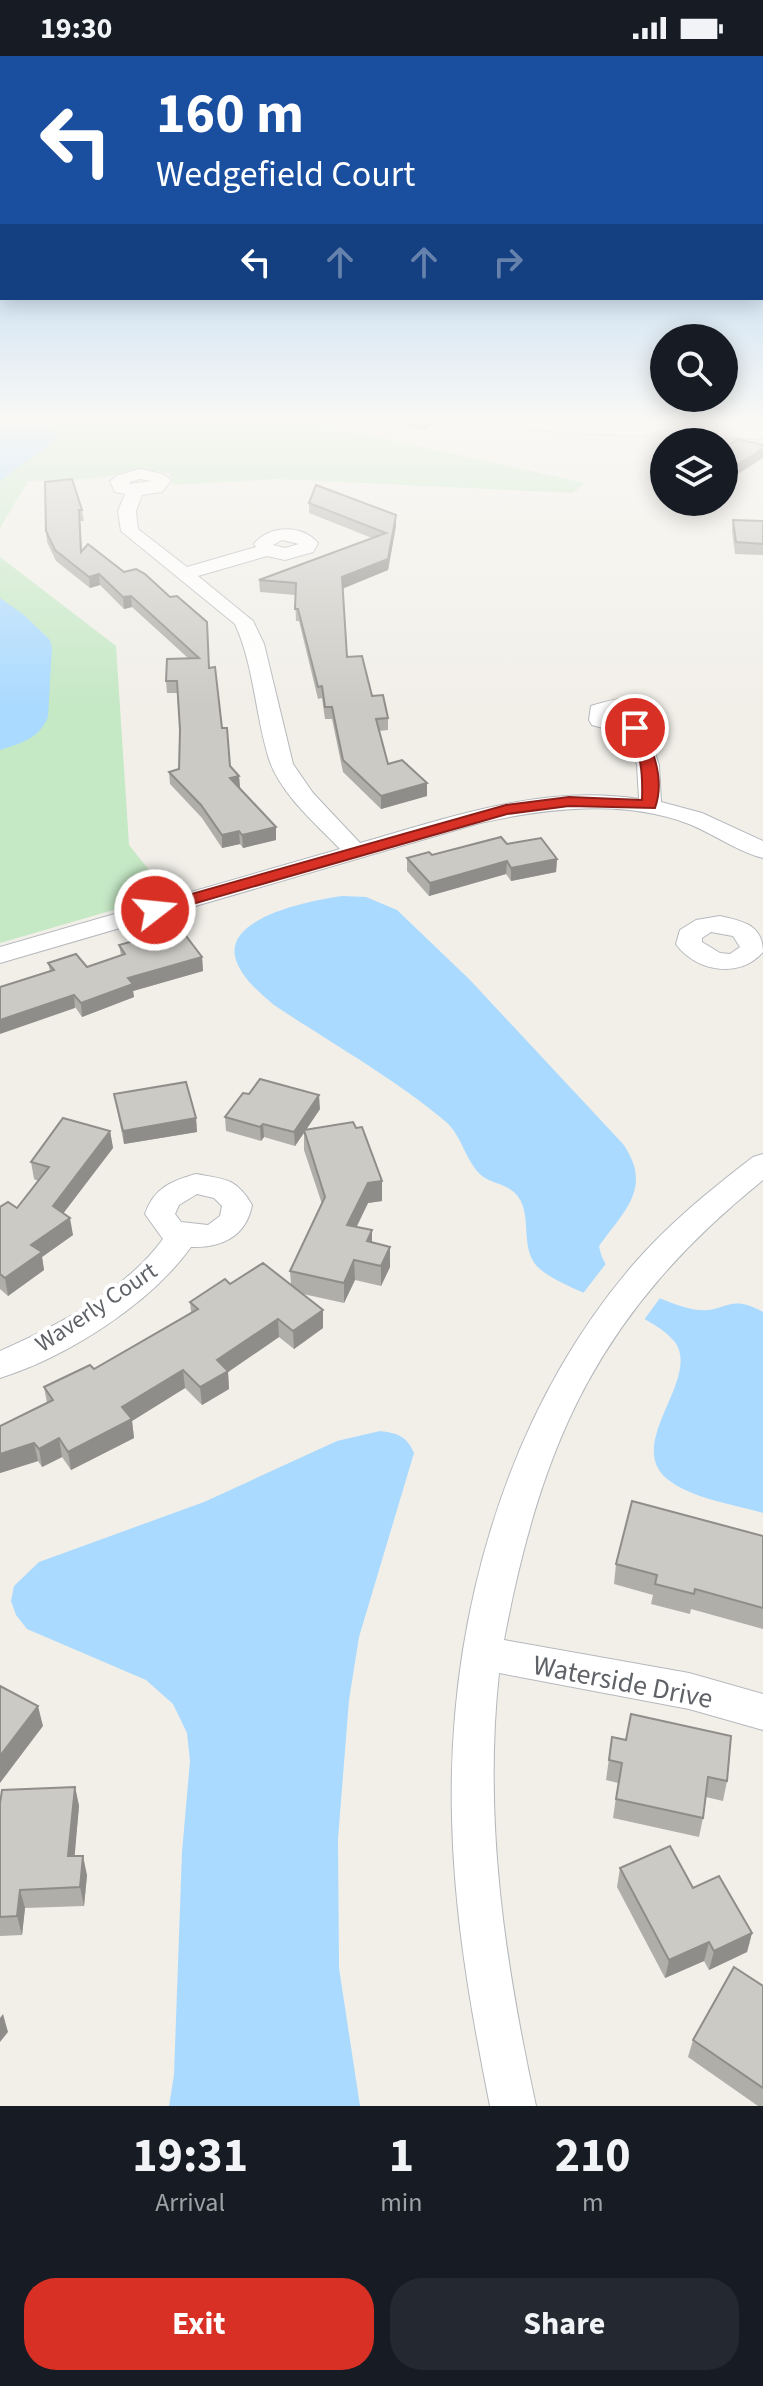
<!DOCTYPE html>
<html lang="en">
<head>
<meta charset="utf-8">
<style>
  :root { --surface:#171b24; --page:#242831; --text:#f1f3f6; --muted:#9ea1a6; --accent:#d93025 }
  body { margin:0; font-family:"Source Sans 3",sans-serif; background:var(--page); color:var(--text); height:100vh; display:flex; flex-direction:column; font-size:30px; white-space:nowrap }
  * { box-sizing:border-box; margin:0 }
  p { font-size:26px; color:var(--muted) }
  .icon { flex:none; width:44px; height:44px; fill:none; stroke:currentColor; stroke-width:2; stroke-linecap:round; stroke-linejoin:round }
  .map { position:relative; height:2050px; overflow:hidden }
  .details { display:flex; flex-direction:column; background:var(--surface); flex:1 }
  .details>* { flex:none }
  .banner { position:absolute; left:0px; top:0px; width:764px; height:244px; box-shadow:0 4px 20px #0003; background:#1a4fa0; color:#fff; overflow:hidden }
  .buttons { position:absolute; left:650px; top:268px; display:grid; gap:16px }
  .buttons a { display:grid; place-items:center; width:88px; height:88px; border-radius:50%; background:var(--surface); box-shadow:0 4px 20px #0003; font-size:40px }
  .pin { position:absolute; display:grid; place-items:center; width:68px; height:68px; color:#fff; margin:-34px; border:4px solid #fff; border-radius:50%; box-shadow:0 2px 8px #0007 }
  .me { position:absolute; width:88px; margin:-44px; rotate:74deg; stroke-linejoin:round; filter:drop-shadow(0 0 6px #0008) }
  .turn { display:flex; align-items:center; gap:28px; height:168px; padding:0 24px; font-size:36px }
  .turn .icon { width:104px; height:104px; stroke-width:2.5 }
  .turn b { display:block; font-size:56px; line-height:68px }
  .lanes { display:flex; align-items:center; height:76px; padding:0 24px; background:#0003; justify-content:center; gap:40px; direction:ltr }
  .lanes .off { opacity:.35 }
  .eta { display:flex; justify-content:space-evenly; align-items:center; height:136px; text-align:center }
  .eta b { font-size:48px; font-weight:700; line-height:56px }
  .action { display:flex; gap:16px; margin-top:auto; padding:16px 24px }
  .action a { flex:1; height:92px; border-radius:32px; background:var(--accent); color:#fff; font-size:32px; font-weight:700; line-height:92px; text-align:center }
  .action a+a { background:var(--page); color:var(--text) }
  .status { display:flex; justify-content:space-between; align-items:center; height:56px; padding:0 40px; background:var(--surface); direction:ltr }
  .status svg { height:22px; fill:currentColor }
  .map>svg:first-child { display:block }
</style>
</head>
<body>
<div class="status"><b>19:30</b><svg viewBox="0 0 49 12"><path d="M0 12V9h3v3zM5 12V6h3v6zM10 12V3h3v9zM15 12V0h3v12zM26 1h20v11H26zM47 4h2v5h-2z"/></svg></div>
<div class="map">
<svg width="763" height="2050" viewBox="0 0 763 2050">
  <rect width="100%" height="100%" fill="#f1efe8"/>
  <g fill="#c5e8c5">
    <path d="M0 363H296L585 427 573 437 278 423 173 429 171 419C148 410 132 416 110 420 84 425 55 424 28 425L0 472Z"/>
    <polygon points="0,501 116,590 129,789 168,838 0,887"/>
  </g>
  <g fill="#aadaff">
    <polygon points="0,363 28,363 55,374 56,384 0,425"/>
    <path d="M0 542 24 559 50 584 52 592 48 661C39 683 21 687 0 694Z"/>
    <path d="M342 840 366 841 397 854 469 923 623 1088C653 1131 625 1154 599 1190 601 1201 605 1209 613 1217 625 1229 681 1253 698 1254 728 1256 729 1237 763 1256V1457C733 1448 691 1443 666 1422 625 1386 703 1321 674 1285 647 1253 576 1241 541 1214 516 1194 536 1156 514 1136 505 1128 491 1127 482 1120 465 1105 462 1079 445 1065 395 1023 328 985 274 949 259 936 239 920 235 900 227 860 314 844 342 840Z"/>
    <path d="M380 1375C397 1377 407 1380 414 1397L359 1581 349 1644 338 1783 339 1912 360 2050H169L174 2019 182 1796 190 1705 187 1677 173 1648 146 1624 27 1573 16 1559 11 1545 14 1530 39 1506 204 1446 337 1385Z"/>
  </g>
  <polygon fill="#f1efe8" points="608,1205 617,1216 663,1238 641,1268 581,1240"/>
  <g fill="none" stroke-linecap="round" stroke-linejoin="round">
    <g stroke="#b5b8bc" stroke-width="2">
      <g id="street">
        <path d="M491 363 763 373V383C722 381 511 381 491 363Z"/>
        <path d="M140 413 163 418 171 424 162 436 142 439 136 455 138 473 187 511 256 491 254 488C269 469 302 468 318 487L313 496 285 504 267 500 198 520 253 565 264 588 293 708 313 737 360 787C451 761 543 728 639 743L637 709 628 679 592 669 589 664 591 650C616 642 642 635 661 659L656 672 647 674 659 709 661 746 702 757 763 785V802C738 796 714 778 689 768 623 743 548 752 480 767L0 907V891L340 793C316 768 282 739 270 706 255 661 255 612 235 568L121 475 118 455 125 438 115 436 110 425 118 419ZM140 423 152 425 129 428 130 426ZM282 484 299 488 285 492 273 489ZM623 654 633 656 638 663 628 666 610 660Z"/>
        <path d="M720 860C743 865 763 869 763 896 740 923 696 916 676 888L680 874 696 864ZM711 876 733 880 740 891 730 898 720 897 702 886V882Z"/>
        <path d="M763 1098V1124C601 1255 542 1382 504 1584L689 1617 763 1638V1674L689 1653 499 1617C483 1764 505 1907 536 2050H490C471 1955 454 1859 452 1762 447 1568 504 1360 632 1210 667 1169 710 1134 753 1101Z"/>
        <path d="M196 1118C225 1123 236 1122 252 1149 246 1181 221 1192 191 1191 150 1248 67 1301 0 1322V1295C57 1270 125 1235 163 1183L145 1158C154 1132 171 1125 196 1118ZM197 1138 214 1142 222 1150 220 1160 208 1169 181 1166 175 1158 179 1149Z"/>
      </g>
    </g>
    <use href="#street" fill="#fff" fill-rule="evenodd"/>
  </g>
  <g fill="#afaea9">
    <polygon points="409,363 441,363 424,374 408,371"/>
    <polygon points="45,426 82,454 84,465 80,465 82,495 209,612 230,710 239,720 240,732 276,784 243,792 240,788 222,792 202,762 170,728 169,716 179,713 180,674 177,637 167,637 166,625 188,602 132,551 124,553 100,529 90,532 56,505 47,486 46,475"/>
    <polygon points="309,447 396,459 396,470 388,514 343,532 347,601 388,662 388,674 379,675 388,708 427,740 381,753 343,716 332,663 325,663 322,642 318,643 299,565 296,565 295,539 260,536 259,524 372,482 309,457"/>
    <polygon points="733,464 763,465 763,499 735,498 732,475"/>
    <polygon points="507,788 557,803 556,816 511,825 506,818 429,840 407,815 407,802"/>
    <polygon points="119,889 202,901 203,915 133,935 134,941 82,961 50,915 48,907 87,911 121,899"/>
    <polygon points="114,1038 196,1062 197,1076 124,1088"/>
    <polygon points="320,1053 306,1074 382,1145 368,1147 356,1171 372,1187 390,1211 381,1230 355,1224 344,1247 303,1238 323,1272 294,1293 279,1281 228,1316 229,1333 202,1349 185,1332 132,1365 134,1382 71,1414 62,1401 42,1411 38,1405 0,1417 47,1347 44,1331 94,1313 191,1256 190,1246 230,1228 291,1228 290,1215 322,1148 304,1094 304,1077 295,1090 264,1081 261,1085 226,1075 225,1061"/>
    <polygon points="110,1075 113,1092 63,1157 73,1179 42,1201 44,1214 8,1240 0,1233 0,1151 17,1152 38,1125 34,1123 31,1106"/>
    <polygon points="763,1480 763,1573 691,1553 690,1558 651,1548 653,1539 614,1528 616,1508"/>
    <polygon points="612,1681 727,1725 723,1745 706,1741 703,1762 699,1781 613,1762 618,1727 606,1724"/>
    <polygon points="75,1731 79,1750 74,1800 87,1819 84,1850 25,1852 22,1879 0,1880 0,1747"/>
    <polygon points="620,1812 693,1832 752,1877 747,1896 709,1914 704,1905 665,1922 617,1831"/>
    <polygon points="763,1930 763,2050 758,2050 688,2001 693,1984"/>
  </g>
  <g fill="#8f8d8a">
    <polygon points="426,363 441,363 424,374 425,364"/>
    <polygon points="763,392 763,402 738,418 724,421 724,411"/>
    <polygon points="396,459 396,470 388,514 342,533 342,521 388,503"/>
    <polygon points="99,518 100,529 90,532 89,521"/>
    <polygon points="131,540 132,551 124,553 123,541"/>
    <polygon points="239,720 240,732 230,722"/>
    <polygon points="427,727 427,740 381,753 381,740"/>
    <polygon points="276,771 276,784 243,792 242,779"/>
    <polygon points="239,775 240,788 222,792 222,779"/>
    <polygon points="557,803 556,816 511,825 511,812"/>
    <polygon points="507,805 506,818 429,840 430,827"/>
    <polygon points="202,901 203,915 133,935 134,941 82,961 81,947 128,922"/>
    <polygon points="74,939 75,952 0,978 0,964"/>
    <polygon points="319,1039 320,1053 295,1090 294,1076"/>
    <polygon points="196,1062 197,1076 124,1088 123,1075"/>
    <polygon points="263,1068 264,1081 261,1085 260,1071"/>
    <polygon points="110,1075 113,1092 56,1167 53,1150"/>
    <polygon points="382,1125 382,1145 368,1147 348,1189 347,1169 368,1127"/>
    <polygon points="70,1162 73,1179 42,1201 44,1214 8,1240 5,1222 31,1189"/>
    <polygon points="372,1174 372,1194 367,1185"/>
    <polygon points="390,1191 390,1211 381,1230 381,1210"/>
    <polygon points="354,1204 355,1224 344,1247 344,1227"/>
    <polygon points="323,1254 323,1272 294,1293 293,1275"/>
    <polygon points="278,1263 279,1281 228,1316 229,1333 202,1349 200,1331 217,1304"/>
    <polygon points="183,1314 185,1332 132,1365 134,1382 71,1414 68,1396 122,1351"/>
    <polygon points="59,1382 62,1401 42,1411 39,1393"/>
    <polygon points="34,1387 38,1405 0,1417 0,1398"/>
    <polygon points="38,1650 43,1670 0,1727 0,1700"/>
    <polygon points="75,1731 79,1750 73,1819 68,1800"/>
    <polygon points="83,1800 87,1819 84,1850 80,1831"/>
    <polygon points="20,1834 25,1852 22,1879 17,1860"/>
    <polygon points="752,1877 747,1896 709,1914 714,1895"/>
    <polygon points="709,1886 704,1905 665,1922 669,1904"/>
    <polygon points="3,1958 8,1976 0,1986 0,1962"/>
  </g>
  <g fill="#cccac5" stroke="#8f8d8a" stroke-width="2">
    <polygon points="738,383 763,389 763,392 739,408 724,411 724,392"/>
    <polygon points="72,423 82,454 79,454 81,496 88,488 124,516 136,513 145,518 170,541 177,540 207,566 209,612 215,611 222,672 227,672 230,710 239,720 230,722 276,771 242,779 239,775 222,779 201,749 169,716 179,713 180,674 177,625 166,625 167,603 199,602 131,540 123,541 99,518 89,521 55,494 46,475 45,426"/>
    <polygon points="316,429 396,459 388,503 342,521 347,601 362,600 372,640 383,639 388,662 376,663 388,708 402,704 427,727 381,740 343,704 332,651 325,651 322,630 318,631 298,553 295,553 296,527 259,524 386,477 309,447"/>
    <polygon points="733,464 763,465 763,488 736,486"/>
    <polygon points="501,781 507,788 541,782 557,803 511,812 507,805 430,827 407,802 429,796 432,799"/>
    <polygon points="180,872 202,901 128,922 133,928 81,947 74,939 0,964 0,931 54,914 48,907 76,898 87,911 125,898 119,889"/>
    <polygon points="260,1023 319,1039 294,1076 263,1068 260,1071 225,1061 243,1037 249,1038"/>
    <polygon points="186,1026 196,1062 123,1075 114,1038"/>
    <polygon points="63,1062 110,1075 53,1150 70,1162 31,1189 42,1196 5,1222 0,1218 0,1151 8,1146 17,1152 49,1111 31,1106"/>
    <polygon points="353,1066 356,1072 362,1071 382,1125 368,1127 347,1169 372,1174 367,1185 390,1191 381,1210 354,1204 344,1227 290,1215 325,1141 304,1074"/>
    <polygon points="263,1207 323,1254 293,1275 278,1263 217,1304 228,1315 200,1331 183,1314 122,1351 132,1363 68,1396 59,1382 39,1393 34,1387 0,1398 0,1370 53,1344 44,1331 90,1309 94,1313 198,1253 190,1246 225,1223 230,1228"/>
    <polygon points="632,1445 763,1480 763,1552 695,1533 694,1538 655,1528 657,1519 616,1508"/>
    <polygon points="0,1630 38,1650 0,1700"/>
    <polygon points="631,1658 731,1680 727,1725 708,1721 703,1762 616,1743 622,1707 609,1704 612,1681 626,1684"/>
    <polygon points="75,1731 68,1800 83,1800 80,1831 20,1834 17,1860 0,1861 0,1747 2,1734"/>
    <polygon points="670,1790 693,1832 719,1820 752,1877 714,1895 709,1886 669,1904 620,1812"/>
    <polygon points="734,1911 763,1930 763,2032 693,1984"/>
  </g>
  <linearGradient id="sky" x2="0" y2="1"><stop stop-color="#8fc3f1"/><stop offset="0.56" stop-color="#f9f8f5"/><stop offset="1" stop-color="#f9f8f5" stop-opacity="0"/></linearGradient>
  <rect width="763" height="650" fill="url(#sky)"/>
  <path fill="#d93025" stroke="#8d1f18" stroke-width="2" d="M635 668 640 669C654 694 665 724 655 752L569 750 507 758 161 857 155 858 147 854 149 850 506 749 569 741 642 744C643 715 641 698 628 672Z"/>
  <g text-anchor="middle" stroke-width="8" stroke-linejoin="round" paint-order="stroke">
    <g font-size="24" fill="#5f6368" stroke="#fff">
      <text transform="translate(96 1251) rotate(-34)" y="8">Waverly Court</text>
    </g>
    <g font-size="28" fill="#5f6368" stroke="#fff">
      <text transform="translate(623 1625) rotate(11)" y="10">Waterside Drive</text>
    </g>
  </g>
</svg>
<div class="buttons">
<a><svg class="icon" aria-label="search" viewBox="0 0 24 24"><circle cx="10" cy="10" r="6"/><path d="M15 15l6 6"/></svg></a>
<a><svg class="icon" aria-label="layers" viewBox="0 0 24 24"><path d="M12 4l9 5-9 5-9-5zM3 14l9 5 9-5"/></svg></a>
</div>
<div class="pin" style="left:635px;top:672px;background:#d93025"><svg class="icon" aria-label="arrive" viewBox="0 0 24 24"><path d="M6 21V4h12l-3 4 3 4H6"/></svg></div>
<svg class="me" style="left:155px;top:854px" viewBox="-20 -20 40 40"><circle r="17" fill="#d93025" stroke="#fff" stroke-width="3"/><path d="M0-11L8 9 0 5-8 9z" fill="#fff"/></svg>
<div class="banner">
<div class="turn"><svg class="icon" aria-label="left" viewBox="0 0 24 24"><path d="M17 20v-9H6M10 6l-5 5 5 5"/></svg><div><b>160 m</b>Wedgefield Court</div></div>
<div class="lanes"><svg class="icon" aria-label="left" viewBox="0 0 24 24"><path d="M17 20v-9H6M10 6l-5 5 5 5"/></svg><svg class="icon off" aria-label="ahead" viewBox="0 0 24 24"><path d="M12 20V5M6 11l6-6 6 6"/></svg><svg class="icon off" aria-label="ahead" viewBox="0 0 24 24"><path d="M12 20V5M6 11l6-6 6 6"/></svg><svg class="icon off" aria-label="right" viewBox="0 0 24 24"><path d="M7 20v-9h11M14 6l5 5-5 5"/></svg></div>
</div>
</div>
<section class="details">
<div class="eta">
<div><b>19:31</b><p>Arrival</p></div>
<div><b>1</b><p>min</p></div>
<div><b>210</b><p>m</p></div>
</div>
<div class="action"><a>Exit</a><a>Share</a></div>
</section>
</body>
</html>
